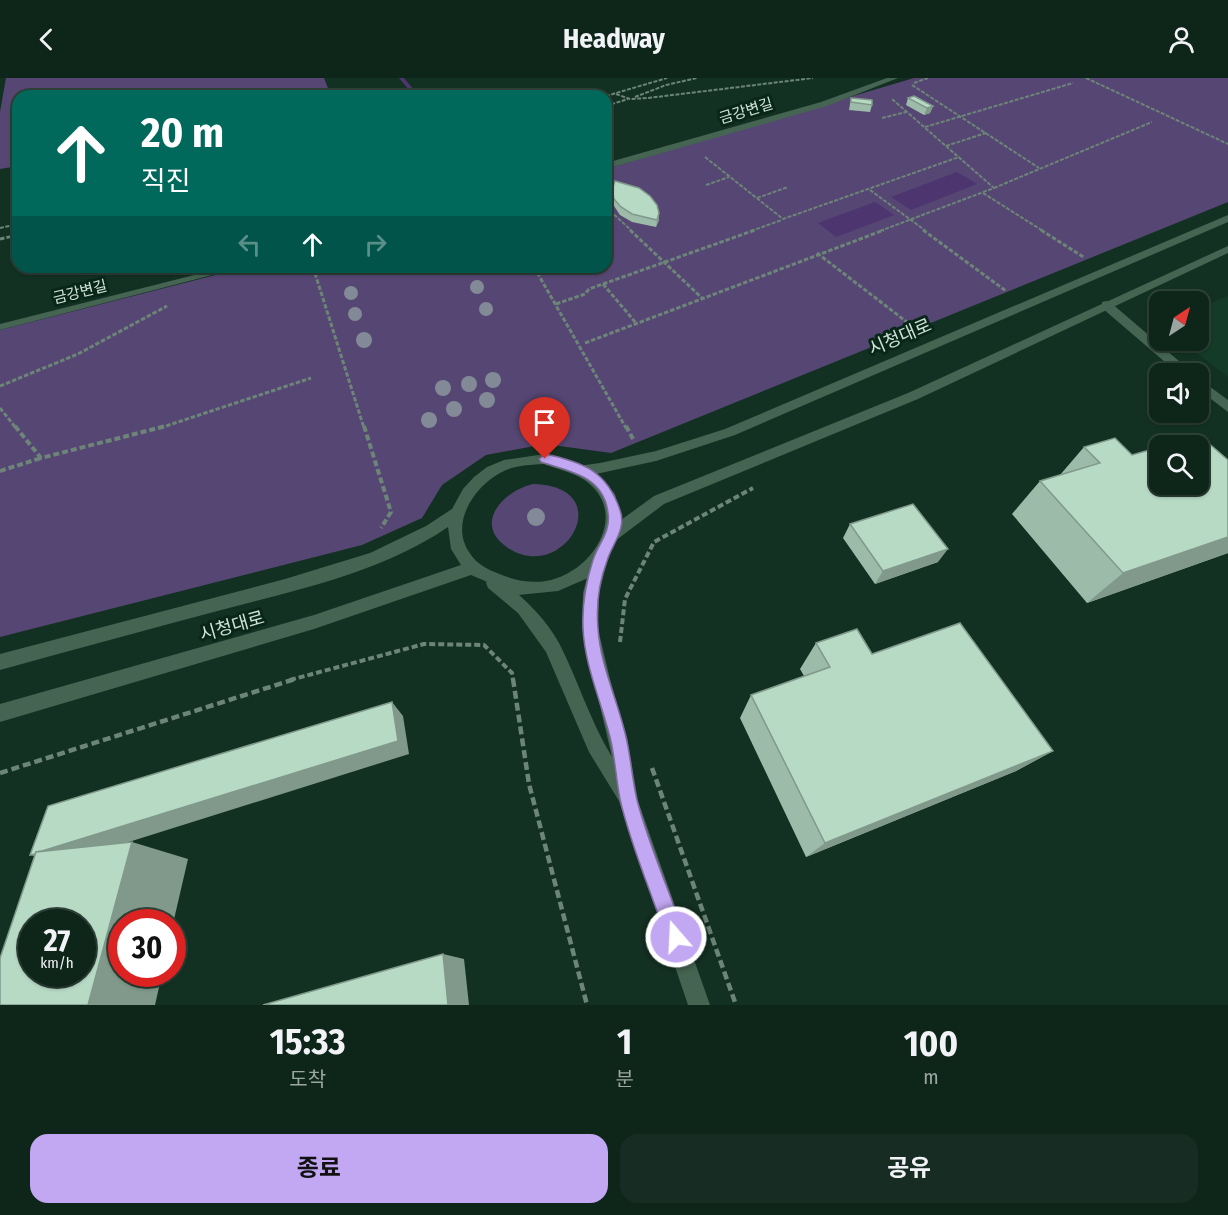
<!DOCTYPE html>
<html lang="ko">
<head>
<meta charset="utf-8">
<style>
  :root { --surface:#0e251a; --page:#172d23; --text:#f1f3f6; --muted:#9ba5a2; --line:#2e4239; --accent:#c2a7f2 }
  body { margin:0; font-family:"Fira Sans Condensed","Noto Sans KR",sans-serif; background:var(--page); color:var(--text); height:100vh; display:flex; flex-direction:column; font-size:22px; white-space:nowrap }
  * { box-sizing:border-box; margin:0 }
  p { font-size:20px; color:var(--muted) }
  .icon { flex:none; width:33px; height:33px; fill:none; stroke:currentColor; stroke-width:2; stroke-linecap:round; stroke-linejoin:round }
  .map { position:relative; height:927px; overflow:hidden }
  .drawer { display:flex; flex-direction:column; background:var(--surface); flex:1 }
  .drawer>* { flex:none }
  .guide { position:absolute; left:12px; top:12px; width:600px; height:183px; border-radius:18px; box-shadow:0 2px 4px #0004,0 0 0 2px var(--line); background:#00695c; color:#fff; overflow:hidden }
  .needle { width:39px; rotate:36deg }
  .buttons { position:absolute; left:1149px; top:213px; display:grid; gap:12px }
  .buttons a { display:grid; place-items:center; width:60px; height:60px; border-radius:12px; background:var(--surface); box-shadow:0 2px 4px #0004,0 0 0 2px var(--line); font-size:30px }
  .speed { position:absolute; left:18px; top:831px; display:flex; gap:12px; font-size:30px; font-weight:700; text-align:center }
  .speed>* { display:grid; place-content:center; width:78px; height:78px; border-radius:50%; background:var(--surface); box-shadow:0 2px 4px #0004,0 0 0 2px var(--line); line-height:1 }
  .speed small { font-size:15px; font-weight:400 }
  .speed .limit { border:9px solid #d22; background:#fff; color:#111 }
  .pin { position:absolute; display:grid; place-items:center; width:51px; height:51px; color:#fff; margin:-62px -26px; border-radius:50% 50% 50% 0; rotate:-45deg; box-shadow:0 0 6px #0007 }
  .pin .icon { rotate:45deg }
  .me { position:absolute; width:66px; margin:-33px; rotate:341deg; stroke-linejoin:round; filter:drop-shadow(0 0 4px #0008) }
  .turn { display:flex; align-items:center; gap:21px; height:126px; padding:0 30px; font-size:27px }
  .turn .icon { width:78px; height:78px; stroke-width:2.5 }
  .turn b { display:block; font-size:42px; line-height:51px }
  .lanes { display:flex; align-items:center; height:57px; padding:0 30px; background:#0003; justify-content:center; gap:30px; direction:ltr }
  .lanes .off { opacity:.35 }
  .eta { display:flex; justify-content:space-evenly; align-items:center; height:102px; text-align:center }
  .eta b { font-size:36px; font-weight:700; line-height:42px }
  .primary-button { display:flex; gap:12px; margin-top:auto; padding:12px 30px }
  .primary-button a { flex:1; height:69px; border-radius:18px; background:var(--accent); color:#111; font-size:24px; font-weight:700; line-height:69px; text-align:center }
  .primary-button a+a { background:var(--page); color:var(--text) }
  header { display:flex; justify-content:space-between; align-items:center; height:78px; padding:0 30px; background:var(--surface); font-size:27px; font-weight:700 }
  .map>svg:first-child { display:block }
</style>
</head>
<body>
<header><svg class="icon" aria-label="back" viewBox="0 0 24 24"><path d="M15 5l-7 7 7 7"/></svg>Headway<svg class="icon" aria-label="person" viewBox="0 0 24 24"><circle cx="12" cy="8" r="4"/><path d="M4 21q1-7 8-7t8 7"/></svg></header>
<div class="map">
<svg width="1228" height="927" viewBox="0 0 1228 927">
  <rect width="100%" height="100%" fill="#133122"/>
  <polygon fill="#143b28" points="1228,218 1228,299 1181,263 1198,262 1199,230"/>
  <g fill="#564673">
    <polygon points="6,0 324,0 331,18 18,18 18,88 0,91 0,34"/>
    <polygon points="914,0 1228,0 1228,124 611,375 545,366 486,377 442,407 422,440 362,467 0,559 0,252 247,189 606,189 606,91"/>
    <path d="M533 406C620 408 565 507 508 470 472 446 503 413 533 406Z"/>
  </g>
  <g fill="#4d356f">
    <polygon points="957,94 977,106 911,132 891,119"/>
    <polygon points="875,124 894,137 836,159 818,145"/>
  </g>
  <g fill="none" stroke-linecap="round" stroke-linejoin="round">
    <polygon fill="#4d356f" fill-rule="evenodd" points="399,0 404,0 419,18 414,18"/>
    <g stroke="#6c8578" stroke-width="2" stroke-dasharray="4 1.5" stroke-linecap="butt">
      <polyline points="1086,0 1228,66"/>
      <polyline points="914,5 928,0"/>
      <polyline points="912,7 1039,90"/>
      <polyline points="616,16 630,21 648,20 813,0"/>
      <polyline points="606,18 667,0"/>
      <polyline points="635,19 666,7 697,0"/>
      <polyline points="606,28 628,21"/>
      <polyline points="882,40 906,34"/>
      <polyline points="925,49 1073,5"/>
      <polyline points="946,68 986,55"/>
      <polyline points="705,79 783,141 959,79"/>
      <polyline points="706,107 729,99"/>
      <polyline points="994,110 1152,44"/>
      <polyline points="870,112 926,153"/>
      <polyline points="983,115 1043,153"/>
      <polyline points="757,120 788,109"/>
      <polyline points="606,129 632,153"/>
      <polyline points="0,150 18,146"/>
      <polyline points="751,153 782,142"/>
      <polyline points="880,153 994,110 892,21"/>
    </g>
    <g stroke="#6c8578" stroke-width="3" stroke-dasharray="4.5 2" stroke-linecap="butt">
      <polyline points="630,152 702,220"/>
      <polyline points="923,152 1006,213"/>
      <polyline points="1041,152 1085,180"/>
      <polyline points="0,161 18,157"/>
      <polyline points="817,175 916,251"/>
      <polyline points="313,189 364,350"/>
      <polyline points="534,189 626,350"/>
      <polyline points="258,194 275,189"/>
      <polyline points="603,206 636,245"/>
      <polyline points="556,226 585,216 589,211 755,152"/>
      <polyline points="585,265 884,152"/>
      <polyline points="0,308 78,276 167,228"/>
      <polyline points="0,330 16,350"/>
      <polyline points="160,350 311,300"/>
    </g>
    <g stroke="#6c8578" stroke-width="4" stroke-dasharray="6 3" stroke-linecap="butt">
      <polyline points="15,348 41,380 166,348"/>
      <polyline points="364,348 391,434 381,450"/>
      <polyline points="626,348 633,361"/>
      <polyline points="0,393 41,380"/>
      <polyline points="620,564 625,521 654,464 753,410"/>
      <polyline points="290,602 424,566 484,567 512,595 513,602"/>
    </g>
    <g stroke="#6c8578" stroke-width="4.5" stroke-dasharray="8 4" stroke-linecap="butt">
      <polyline points="513,601 529,706 587,927"/>
      <polyline points="652,690 736,927"/>
      <polyline points="0,695 295,601"/>
    </g>
    <g fill="#456452" fill-rule="evenodd">
      <polygon points="887,0 898,0 827,28 606,91 606,85 821,24"/>
      <polygon points="226,189 243,189 0,252 0,246"/>
    </g>
    <g fill="#456452" fill-rule="evenodd">
      <polygon points="1106,223 1110,224 1194,296 1179,296 1102,230 1102,224"/>
      <polygon points="1198,300 1228,322 1228,334 1198,311"/>
      <path d="M600 474 605 475 608 480 599 515 598 551 610 601 627 659 638 723 710 927H688L619 723 589 674 546 574 518 535 488 510 486 505 488 500 494 498 500 500C522 519 545 539 559 565 578 602 590 643 612 679L582 551 583 515 592 480 595 475Z"/>
    </g>
    <path fill="#456452" fill-rule="evenodd" d="M1228 137V144L735 357 656 383 596 396 615 416 621 442 654 418 908 315 1228 168V175L918 321 664 426 615 463 609 477 588 500 558 513 518 517 471 497 314 551 0 644V626L314 537 461 487 451 471 448 449C382 494 301 511 225 531 150 551 75 571 0 592V576L285 501 370 475 426 448 452 431 463 411 474 399 487 389 504 382 545 376 578 388 600 385 656 373 725 351ZM544 386C556 391 572 394 583 401 630 432 596 491 551 502 534 506 517 503 502 497 489 492 477 487 469 474 449 444 476 406 504 393 516 387 531 387 544 386Z"/>
  </g>
  <g fill="#838a97">
    <circle cx="477" cy="209" r="7"/>
    <circle cx="351" cy="215" r="7"/>
    <circle cx="486" cy="231" r="7"/>
    <circle cx="355" cy="236" r="7"/>
    <circle cx="364" cy="262" r="8"/>
    <circle cx="493" cy="302" r="8"/>
    <circle cx="469" cy="306" r="8"/>
    <circle cx="443" cy="310" r="8"/>
    <circle cx="487" cy="322" r="8"/>
    <circle cx="454" cy="331" r="8"/>
    <circle cx="429" cy="342" r="8"/>
    <circle cx="536" cy="439" r="9"/>
  </g>
  <g fill="#9dbba9">
    <polygon points="851,20 872,27 870,34 849,32"/>
    <polygon points="908,20 933,28 930,35 924,37 906,27"/>
    <polygon points="612,112 659,135 659,142 656,149 632,144 620,137 614,128 612,119"/>
    <polygon points="1084,369 1132,377 1228,382 1228,475 1087,525 1012,436 1040,403 1060,397"/>
    <polygon points="850,446 938,484 875,506 843,460"/>
    <polygon points="816,565 872,576 1053,673 1016,693 806,779 740,640 751,617 804,598 800,591"/>
  </g>
  <g fill="#80998a">
    <polygon points="933,28 930,35 924,37 927,30"/>
    <polygon points="659,135 659,142 656,149 657,142"/>
    <polygon points="1228,459 1228,475 1087,525 1123,495"/>
    <polygon points="948,471 938,484 875,506 883,493"/>
    <polygon points="392,624 403,638 409,676 62,785 30,777"/>
    <polygon points="1053,673 1016,693 806,779 825,765"/>
    <polygon points="132,764 188,781 172,850 172,844 122,844 122,896 162,896 155,927 88,927"/>
    <polygon points="443,876 464,881 469,927 448,927"/>
  </g>
  <g fill="#b7dac5" stroke="#80998a" stroke-width="1.5" fill-rule="evenodd">
    <polygon points="914,18 933,28 927,30 908,20"/>
    <polygon points="851,20 872,22 872,27 851,24"/>
    <polygon points="615,103 639,110 650,118 657,127 659,135 657,142 632,136 621,129 614,121 612,112"/>
    <polygon points="1199,357 1228,382 1228,459 1123,495 1040,403 1100,385 1084,369 1115,360 1132,377 1160,369 1160,406 1198,406 1198,368 1163,368"/>
    <polygon points="913,426 948,471 883,493 850,446"/>
    <polygon points="960,545 1053,673 825,765 751,617 830,589 816,565 857,551 872,576"/>
    <polygon points="392,624 398,663 42,773 36,774 36,776 30,777 48,728"/>
    <path d="M132 764 88 927H0V880L36 774ZM32 844H82V896H32Z"/>
    <polygon points="443,876 448,927 263,927"/>
  </g>
  <path fill="#c2a7f2" stroke="#7e6d9d" stroke-width="1.5" d="M545 376C583 384 607 393 620 432 627 451 612 466 607 483 599 504 596 527 598 550 600 587 618 623 626 659 631 680 632 701 637 722 649 768 670 814 685 859L683 866 676 869 669 866 666 859C652 816 630 766 620 721 616 701 615 679 610 659 601 623 584 586 583 549 582 525 586 504 593 482 598 466 611 454 608 435 604 398 569 393 541 384L539 381Z"/>
  <g text-anchor="middle" stroke-width="6" stroke-linejoin="round" paint-order="stroke">
    <g font-size="15" fill="#d1e3d8" stroke="#082718">
      <text transform="translate(746 33) rotate(-17)" y="5">금강변길</text>
      <text transform="translate(80 214) rotate(-14)" y="5">금강변길</text>
    </g>
    <g font-size="18" fill="#d1e3d8" stroke="#082718">
      <text transform="translate(900 259) rotate(-23)" y="6">시청대로</text>
      <text transform="translate(232 548) rotate(-16)" y="6">시청대로</text>
    </g>
  </g>
</svg>
<div class="buttons">
<a><svg class="needle" viewBox="-14 -14 28 28"><path d="M0-13l5 13h-10z" fill="#e53935"/><path d="M0 13l5-13h-10z" fill="#9ba5a2"/></svg></a>
<a><svg class="icon" aria-label="sound" viewBox="0 0 24 24"><path d="M4 9h4l5-4v14l-5-4H4zM17 9q2 3 0 6"/></svg></a>
<a><svg class="icon" aria-label="search" viewBox="0 0 24 24"><circle cx="10" cy="10" r="6"/><path d="M15 15l6 6"/></svg></a>
</div>
<div class="speed"><div>27<small>km/h</small></div><div class="limit">30</div></div>
<div class="pin" style="left:545px;top:381px;background:#d93025"><svg class="icon" aria-label="arrive" viewBox="0 0 24 24"><path d="M6 21V4h12l-3 4 3 4H6"/></svg></div>
<svg class="me" style="left:676px;top:859px" viewBox="-20 -20 40 40"><circle r="17" fill="#c2a7f2" stroke="#fff" stroke-width="3"/><path d="M0-11L8 9 0 5-8 9z" fill="#fff"/></svg>
<div class="guide">
<div class="turn"><svg class="icon" aria-label="ahead" viewBox="0 0 24 24"><path d="M12 20V5M6 11l6-6 6 6"/></svg><div><b>20 m</b>직진</div></div>
<div class="lanes"><svg class="icon off" aria-label="left" viewBox="0 0 24 24"><path d="M17 20v-9H6M10 6l-5 5 5 5"/></svg><svg class="icon" aria-label="ahead" viewBox="0 0 24 24"><path d="M12 20V5M6 11l6-6 6 6"/></svg><svg class="icon off" aria-label="right" viewBox="0 0 24 24"><path d="M7 20v-9h11M14 6l5 5-5 5"/></svg></div>
</div>
</div>
<section class="drawer">
<div class="eta">
<div><b>15:33</b><p>도착</p></div>
<div><b>1</b><p>분</p></div>
<div><b>100</b><p>m</p></div>
</div>
<div class="primary-button"><a>종료</a><a>공유</a></div>
</section>
</body>
</html>
